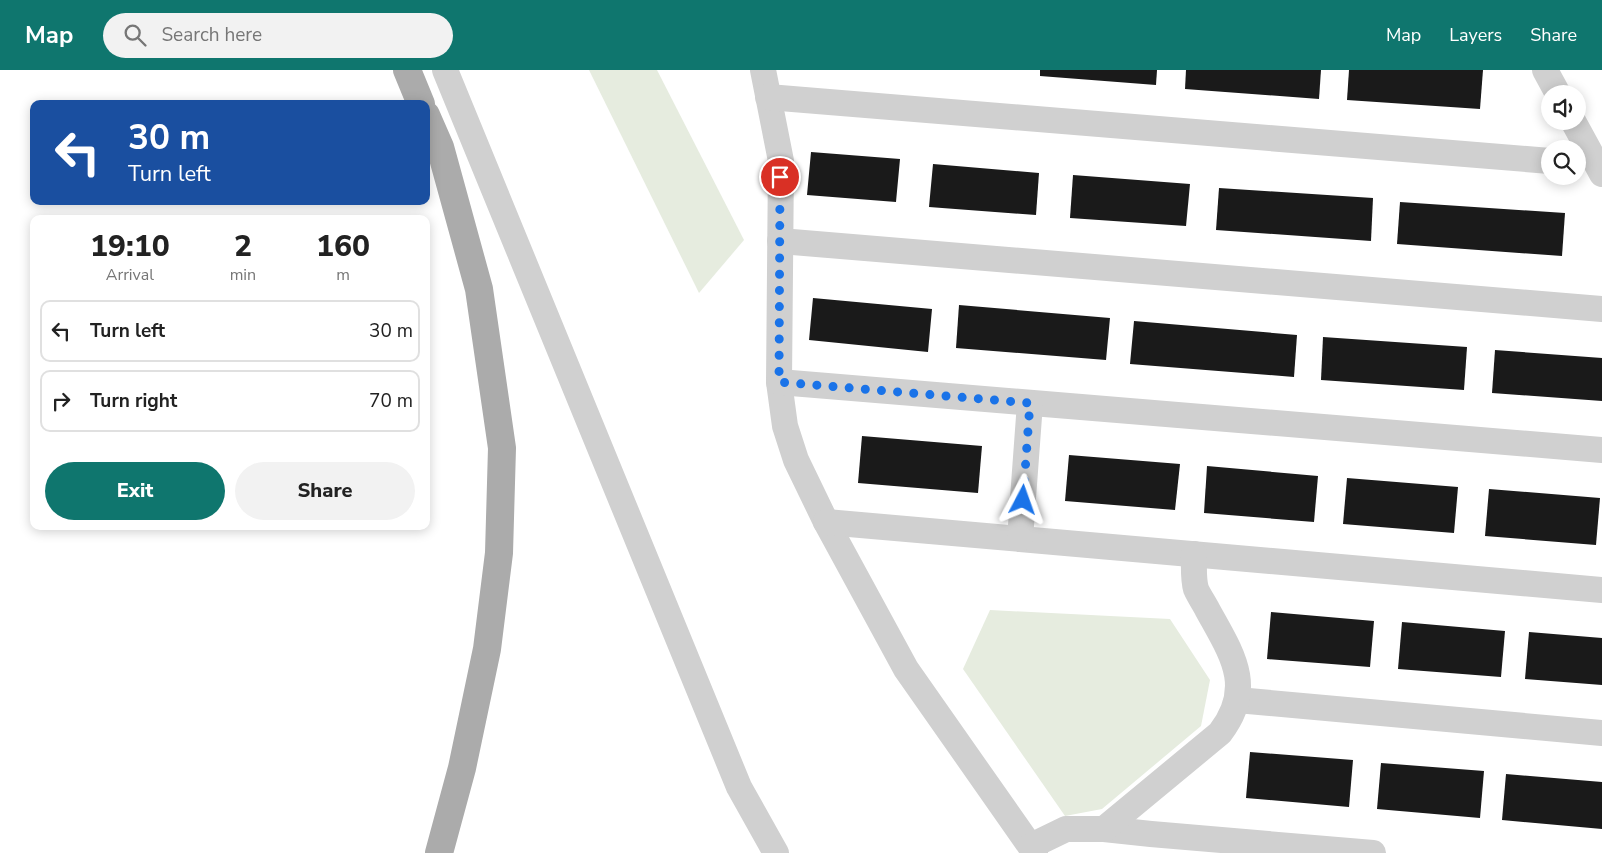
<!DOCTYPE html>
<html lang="en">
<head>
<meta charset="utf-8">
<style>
  :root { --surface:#fff; --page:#f2f2f2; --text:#222; --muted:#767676; --line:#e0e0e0; --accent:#0f766e }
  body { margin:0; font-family:"Nunito Sans",sans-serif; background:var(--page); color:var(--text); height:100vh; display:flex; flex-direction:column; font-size:19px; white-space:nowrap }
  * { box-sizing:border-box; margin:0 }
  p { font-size:16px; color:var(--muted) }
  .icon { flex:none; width:28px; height:28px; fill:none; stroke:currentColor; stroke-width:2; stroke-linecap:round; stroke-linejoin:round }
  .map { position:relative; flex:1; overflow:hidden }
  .side { position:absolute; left:30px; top:145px; width:400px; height:315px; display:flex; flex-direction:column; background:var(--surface); border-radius:10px; box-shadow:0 2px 12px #0003 }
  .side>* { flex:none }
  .banner { position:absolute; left:30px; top:30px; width:400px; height:105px; border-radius:10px; box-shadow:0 2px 12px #0003; background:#1a4fa0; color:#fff; overflow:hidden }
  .tools { position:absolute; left:1541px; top:15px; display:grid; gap:10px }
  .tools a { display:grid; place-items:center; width:45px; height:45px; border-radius:50%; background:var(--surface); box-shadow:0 2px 12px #0003; font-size:25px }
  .pin { position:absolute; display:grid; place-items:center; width:42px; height:42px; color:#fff; margin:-21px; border:2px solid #fff; border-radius:50%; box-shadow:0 1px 5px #0007 }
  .me { position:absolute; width:55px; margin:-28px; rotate:4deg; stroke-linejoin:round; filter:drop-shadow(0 0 4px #0008) }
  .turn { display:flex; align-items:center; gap:18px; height:105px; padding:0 15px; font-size:22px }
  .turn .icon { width:65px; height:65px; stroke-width:2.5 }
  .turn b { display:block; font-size:35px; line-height:42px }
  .eta { display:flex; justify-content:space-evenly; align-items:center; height:85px; text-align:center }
  .eta b { font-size:30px; font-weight:800; line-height:35px }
  .action { display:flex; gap:10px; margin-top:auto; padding:10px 15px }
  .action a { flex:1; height:58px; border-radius:30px; background:var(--accent); color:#fff; font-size:20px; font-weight:800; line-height:58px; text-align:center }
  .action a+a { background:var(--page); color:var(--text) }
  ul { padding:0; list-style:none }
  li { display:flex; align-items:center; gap:15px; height:62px; margin:0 10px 8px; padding:0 5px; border:2px solid var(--line); border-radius:10px }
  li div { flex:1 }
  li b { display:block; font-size:19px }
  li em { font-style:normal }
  header { display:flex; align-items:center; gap:30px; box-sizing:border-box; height:70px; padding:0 25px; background:var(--accent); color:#fff }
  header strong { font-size:24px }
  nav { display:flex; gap:28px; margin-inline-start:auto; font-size:18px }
  .search { width:350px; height:45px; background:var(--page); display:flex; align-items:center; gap:12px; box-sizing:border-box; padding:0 18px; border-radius:28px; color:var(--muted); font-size:19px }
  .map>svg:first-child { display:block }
</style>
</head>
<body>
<header>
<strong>Map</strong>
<div class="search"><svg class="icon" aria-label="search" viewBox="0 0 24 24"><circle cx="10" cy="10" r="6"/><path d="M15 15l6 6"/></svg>Search here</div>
<nav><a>Map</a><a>Layers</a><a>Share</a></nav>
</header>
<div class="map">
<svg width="1602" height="783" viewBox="0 0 1602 783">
  <rect width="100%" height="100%" fill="#fff"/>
  <g fill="#e6ecdf">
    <polygon points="589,0 657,0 744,170 699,223"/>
    <polygon points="990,540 1170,549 1210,610 1201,656 1102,739 1065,746 963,599"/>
  </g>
  <g fill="#1a1a1a">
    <polygon points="1040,0 1157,0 1156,15 1040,6"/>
    <polygon points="1186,0 1321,0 1319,29 1185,19"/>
    <polygon points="1349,0 1483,0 1480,39 1347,30"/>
    <polygon points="811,82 900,89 896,132 807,125"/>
    <polygon points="933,94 1039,103 1036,145 929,137"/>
    <polygon points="1073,105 1190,114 1186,156 1070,148"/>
    <polygon points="1219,118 1373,128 1371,171 1216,160"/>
    <polygon points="1400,132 1565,143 1562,186 1397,174"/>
    <polygon points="813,228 932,239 928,282 809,270"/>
    <polygon points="959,235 1110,248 1106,290 956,278"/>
    <polygon points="1134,251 1297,265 1294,307 1130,294"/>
    <polygon points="1323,267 1467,277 1464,320 1321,310"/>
    <polygon points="1495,280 1602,288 1602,331 1492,323"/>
    <polygon points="862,366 982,376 978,423 858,413"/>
    <polygon points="1069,385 1180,394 1175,440 1065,431"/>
    <polygon points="1207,396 1318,406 1314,452 1204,443"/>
    <polygon points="1347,408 1458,417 1454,463 1343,454"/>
    <polygon points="1489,419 1600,428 1596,475 1485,466"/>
    <polygon points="1271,542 1374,551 1370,597 1267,589"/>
    <polygon points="1402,552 1505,561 1501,607 1398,599"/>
    <polygon points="1529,562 1602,568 1602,615 1525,609"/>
    <polygon points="1250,682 1353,690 1349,737 1246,728"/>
    <polygon points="1381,693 1484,701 1480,748 1377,739"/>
    <polygon points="1506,704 1602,712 1602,759 1502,750"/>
  </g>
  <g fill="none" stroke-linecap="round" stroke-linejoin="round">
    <g stroke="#d0d0d0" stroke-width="26">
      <polyline points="445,0 739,717 776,783"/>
      <polyline points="763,0 781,91 779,312 785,356 796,390 826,452 906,599 1035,783"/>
      <polyline points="1545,0 1558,24"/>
      <polyline points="768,27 1550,91"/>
      <polyline points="1573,51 1602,104"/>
      <polyline points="780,171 1602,239"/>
      <polyline points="779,312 1602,380"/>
      <polyline points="826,452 1602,520"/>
      <polyline points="1020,469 1030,333"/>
      <polyline points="1237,630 1602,663"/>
      <polyline points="1104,759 1151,764 1373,783"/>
      <path d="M1031 776 1066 759H1104L1220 663C1256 616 1231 583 1207 539 1204 533 1199 526 1196 519 1193 509 1194 495 1194 484"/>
    </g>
    <g stroke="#ababab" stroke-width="28">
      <polyline points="407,0 421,34"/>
      <polyline points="426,45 440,77 479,219 502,378 499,483 487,579 462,698 439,783"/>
    </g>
  </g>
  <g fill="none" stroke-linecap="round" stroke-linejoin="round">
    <polyline stroke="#1a73e8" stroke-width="9" stroke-dasharray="0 16.2" points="780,107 779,312 1030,333 1023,430"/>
  </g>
</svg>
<div class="tools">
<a><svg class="icon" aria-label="sound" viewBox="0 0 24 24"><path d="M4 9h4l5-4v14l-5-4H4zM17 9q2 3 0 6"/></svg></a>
<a><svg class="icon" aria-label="search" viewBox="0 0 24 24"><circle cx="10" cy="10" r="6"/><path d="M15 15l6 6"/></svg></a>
</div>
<div class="pin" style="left:780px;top:107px;background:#d93025"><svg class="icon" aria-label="arrive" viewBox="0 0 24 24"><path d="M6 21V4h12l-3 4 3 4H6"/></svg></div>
<svg class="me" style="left:1023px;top:430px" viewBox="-20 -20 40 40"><path d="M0-17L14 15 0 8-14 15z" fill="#1a73e8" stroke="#fff" stroke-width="4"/></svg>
<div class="banner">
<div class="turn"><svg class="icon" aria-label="left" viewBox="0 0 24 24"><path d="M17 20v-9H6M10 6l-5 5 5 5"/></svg><div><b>30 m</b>Turn left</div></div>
</div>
<section class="side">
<div class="eta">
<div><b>19:10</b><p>Arrival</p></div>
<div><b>2</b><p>min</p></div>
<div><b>160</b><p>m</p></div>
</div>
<ul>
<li><svg class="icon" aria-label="left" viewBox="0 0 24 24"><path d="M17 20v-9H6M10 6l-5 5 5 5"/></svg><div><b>Turn left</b></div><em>30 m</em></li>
<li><svg class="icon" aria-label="right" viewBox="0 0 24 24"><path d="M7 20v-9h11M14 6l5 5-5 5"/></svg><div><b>Turn right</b></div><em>70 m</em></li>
</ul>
<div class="action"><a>Exit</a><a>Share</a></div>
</section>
</div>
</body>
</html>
